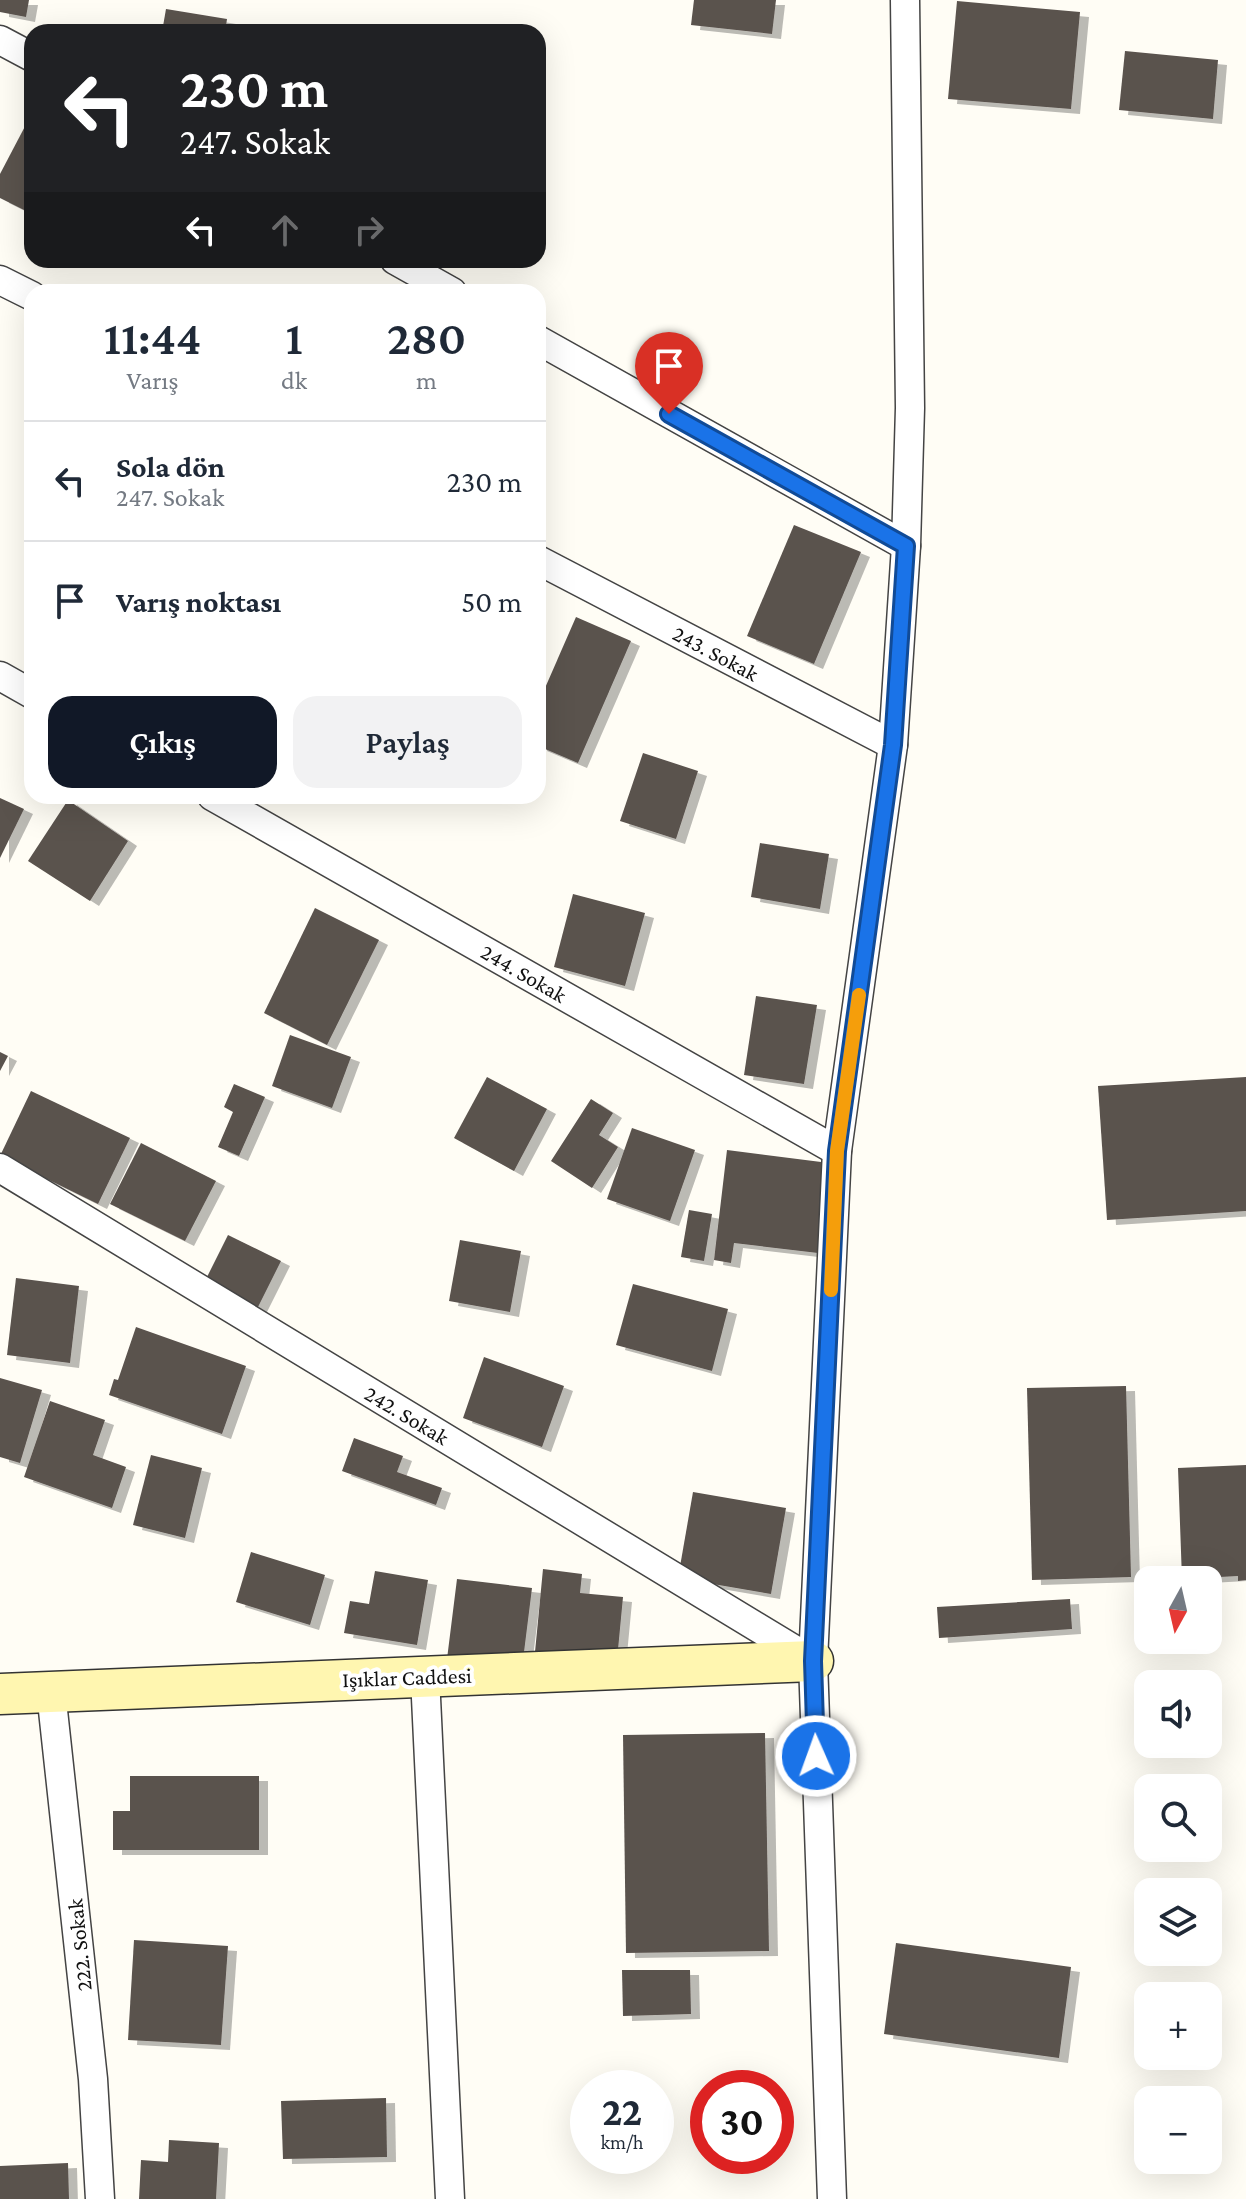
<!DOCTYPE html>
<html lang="tr">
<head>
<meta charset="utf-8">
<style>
  :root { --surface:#fff; --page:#f2f2f3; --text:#1f2937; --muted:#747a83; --line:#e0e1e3; --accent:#111827 }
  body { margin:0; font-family:"Crimson Pro",serif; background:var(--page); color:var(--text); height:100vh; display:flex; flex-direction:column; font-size:30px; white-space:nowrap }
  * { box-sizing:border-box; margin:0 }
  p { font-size:26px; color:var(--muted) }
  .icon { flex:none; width:44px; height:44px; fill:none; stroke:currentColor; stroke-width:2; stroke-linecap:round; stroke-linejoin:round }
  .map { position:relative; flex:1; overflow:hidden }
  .sheet { position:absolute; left:24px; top:284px; width:522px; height:520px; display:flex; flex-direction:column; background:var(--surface); border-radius:24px; box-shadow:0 8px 32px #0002 }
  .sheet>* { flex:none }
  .hud { position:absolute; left:24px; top:24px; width:522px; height:244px; border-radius:24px; box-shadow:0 8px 32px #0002; background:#202124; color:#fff; overflow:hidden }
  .needle { width:52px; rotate:188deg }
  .controls { position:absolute; left:1134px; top:1566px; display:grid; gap:16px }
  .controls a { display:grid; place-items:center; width:88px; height:88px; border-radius:16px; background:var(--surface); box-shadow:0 8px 32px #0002; font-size:40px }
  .speed { position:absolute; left:570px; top:2070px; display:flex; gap:16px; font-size:40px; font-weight:700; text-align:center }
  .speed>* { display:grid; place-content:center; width:104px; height:104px; border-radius:50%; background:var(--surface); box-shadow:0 8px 32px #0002; line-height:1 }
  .speed small { font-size:20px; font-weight:400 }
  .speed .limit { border:12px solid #d22; background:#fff; color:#111 }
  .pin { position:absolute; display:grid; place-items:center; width:68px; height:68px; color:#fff; margin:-82px -34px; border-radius:50% 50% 50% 0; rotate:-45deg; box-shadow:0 0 8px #0007 }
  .pin .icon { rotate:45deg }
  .me { position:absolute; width:88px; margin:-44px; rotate:358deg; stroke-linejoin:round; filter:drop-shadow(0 0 6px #0008) }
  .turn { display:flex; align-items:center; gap:28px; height:168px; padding:0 24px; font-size:36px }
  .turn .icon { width:104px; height:104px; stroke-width:2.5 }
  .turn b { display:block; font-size:56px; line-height:68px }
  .lanes { display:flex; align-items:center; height:76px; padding:0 24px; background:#0003; justify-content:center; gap:40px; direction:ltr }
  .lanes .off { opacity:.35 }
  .eta { display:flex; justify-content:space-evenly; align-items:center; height:136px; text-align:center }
  .eta b { font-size:48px; font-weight:600; line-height:56px }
  .cta { display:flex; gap:16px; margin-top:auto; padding:16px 24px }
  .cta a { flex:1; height:92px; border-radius:24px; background:var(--accent); color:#fff; font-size:32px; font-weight:600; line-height:92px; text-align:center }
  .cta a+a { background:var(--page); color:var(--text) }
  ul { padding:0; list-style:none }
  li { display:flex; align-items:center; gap:24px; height:120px; padding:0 24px; border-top:2px solid var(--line) }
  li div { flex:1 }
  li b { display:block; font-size:30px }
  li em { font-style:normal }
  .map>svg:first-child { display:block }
</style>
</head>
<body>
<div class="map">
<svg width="1246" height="2199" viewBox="0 0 1246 2199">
  <defs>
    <filter id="shadow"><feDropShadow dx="9" dy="5" stdDeviation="0" flood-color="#0004"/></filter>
  </defs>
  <rect width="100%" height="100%" fill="#fffdf5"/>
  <g fill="#5a524d" filter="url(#shadow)">
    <polygon points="0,0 29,0 26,17 0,12"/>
    <polygon points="694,0 776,0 772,34 691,25"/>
    <polygon points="957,1 1080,12 1071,109 948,99"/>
    <polygon points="166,9 227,19 225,32 162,32"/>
    <polygon points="1125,51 1218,60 1213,119 1119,110"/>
    <polygon points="32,113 32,214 0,198 0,174"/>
    <polygon points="794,525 861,552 814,664 747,636"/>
    <polygon points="576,617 631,641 578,763 538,746 538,704"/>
    <polygon points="643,753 698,771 676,839 620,821"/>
    <polygon points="0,798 24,809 0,858"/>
    <polygon points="68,800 128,841 90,901 28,861"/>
    <polygon points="760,843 829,854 820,909 751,897"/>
    <polygon points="573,894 645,913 625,986 554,967"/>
    <polygon points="315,908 379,940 327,1045 264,1013"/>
    <polygon points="756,996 817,1005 804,1084 744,1075"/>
    <polygon points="290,1035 351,1057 332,1108 272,1086"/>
    <polygon points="0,1052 8,1056 0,1071"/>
    <polygon points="487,1077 547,1109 514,1171 454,1138"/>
    <polygon points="1246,1077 1246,1211 1107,1220 1098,1086"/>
    <polygon points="234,1084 265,1097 239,1156 218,1147 233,1112 224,1107"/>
    <polygon points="31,1091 130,1138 98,1204 0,1156"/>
    <polygon points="591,1099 613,1113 599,1135 618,1147 592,1188 551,1161"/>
    <polygon points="632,1128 695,1150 670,1221 607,1199"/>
    <polygon points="141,1143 216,1181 185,1241 110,1204"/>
    <polygon points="727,1150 829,1163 818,1253 734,1243 731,1263 714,1260"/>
    <polygon points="689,1210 712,1214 704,1261 681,1257"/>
    <polygon points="228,1235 281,1261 254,1315 201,1289"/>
    <polygon points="460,1240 521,1251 510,1312 449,1301"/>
    <polygon points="16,1278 79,1286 70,1363 7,1355"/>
    <polygon points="633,1284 728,1309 712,1371 616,1345"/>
    <polygon points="136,1327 246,1366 222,1434 109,1395 114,1379 118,1380"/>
    <polygon points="484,1357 564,1386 542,1447 463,1418"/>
    <polygon points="0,1378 42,1390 20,1463 0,1457"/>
    <polygon points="1126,1386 1131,1577 1032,1580 1027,1388"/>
    <polygon points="50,1401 105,1420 93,1455 126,1467 112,1508 24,1477"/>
    <polygon points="354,1438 403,1456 397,1472 442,1488 436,1505 342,1471"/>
    <polygon points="151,1455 202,1468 185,1538 133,1525"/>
    <polygon points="1246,1465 1246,1580 1238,1581 1238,1576 1182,1579 1178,1468"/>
    <polygon points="693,1492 786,1508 771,1594 678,1578"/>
    <polygon points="251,1552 325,1575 310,1625 236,1602"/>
    <polygon points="543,1569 582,1574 580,1593 623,1597 617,1660 535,1652"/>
    <polygon points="375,1571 428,1580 417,1645 344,1633 350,1601 369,1604"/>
    <polygon points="457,1579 532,1588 522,1668 447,1659"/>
    <polygon points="1070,1599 1072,1629 939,1638 937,1607"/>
    <polygon points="765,1733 769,1951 626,1953 623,1735"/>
    <polygon points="130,1776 259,1776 259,1850 113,1850 113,1811 130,1811"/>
    <polygon points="134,1940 228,1946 221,2045 128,2040"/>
    <polygon points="896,1943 1071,1967 1059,2058 884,2034"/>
    <polygon points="622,1970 690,1970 691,2014 623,2016"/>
    <polygon points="386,2098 387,2157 283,2159 281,2101"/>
    <polygon points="169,2140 219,2143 216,2199 139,2199 141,2160 168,2162"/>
    <polygon points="68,2163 69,2199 0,2199 0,2166"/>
  </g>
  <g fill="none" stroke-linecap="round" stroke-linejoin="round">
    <g stroke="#444" stroke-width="31">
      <g id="street">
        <polyline points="0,40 32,57"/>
        <polyline points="395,260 452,292"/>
        <polyline points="0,280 32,296"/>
        <polyline points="538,340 906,546"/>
        <polyline points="538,560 893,745"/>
        <polyline points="0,676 32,694"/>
        <polyline points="212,796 837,1151"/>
        <polyline points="0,1168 813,1661"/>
        <polyline points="425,1677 450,2199"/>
        <polyline points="51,1692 93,2079 100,2199"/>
        <polyline points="832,2199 813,1661 837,1151 893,745 906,546 910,408 905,0"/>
      </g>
    </g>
    <g stroke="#333" stroke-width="43">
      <polyline id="secondary" points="0,1694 813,1661"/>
    </g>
    <use href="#street" stroke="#fff" stroke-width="28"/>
    <use href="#secondary" stroke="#fff6b0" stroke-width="40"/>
  </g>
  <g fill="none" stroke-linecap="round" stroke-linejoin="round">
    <g stroke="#114b97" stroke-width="20">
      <polyline id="route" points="669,414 906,546 893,745 837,1151 813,1661 816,1756"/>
    </g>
    <use href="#route" stroke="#1a73e8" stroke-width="14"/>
    <polyline stroke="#f59e0b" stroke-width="14" points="831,1290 837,1151 859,995"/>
  </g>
  <g text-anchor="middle" stroke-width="8" stroke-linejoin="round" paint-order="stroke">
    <g font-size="22" fill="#111" stroke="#fff">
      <text transform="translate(716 653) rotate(28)" y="8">243. Sokak</text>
      <text transform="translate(524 973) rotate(30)" y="8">244. Sokak</text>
      <text transform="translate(407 1415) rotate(31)" y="8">242. Sokak</text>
      <text transform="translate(407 1677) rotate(-2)" y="8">Işıklar Caddesi</text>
      <text transform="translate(79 1945) rotate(-96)" y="8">222. Sokak</text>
    </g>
  </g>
</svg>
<div class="controls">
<a><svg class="needle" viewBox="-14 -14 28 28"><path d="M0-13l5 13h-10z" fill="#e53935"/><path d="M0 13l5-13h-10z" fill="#747a83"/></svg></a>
<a><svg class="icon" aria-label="sound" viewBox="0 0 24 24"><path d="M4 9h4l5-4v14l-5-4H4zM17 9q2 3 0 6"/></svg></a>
<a><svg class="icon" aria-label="search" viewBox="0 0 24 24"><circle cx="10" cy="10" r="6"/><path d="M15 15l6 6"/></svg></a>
<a><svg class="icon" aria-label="layers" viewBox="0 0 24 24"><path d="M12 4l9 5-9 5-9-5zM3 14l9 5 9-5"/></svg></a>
<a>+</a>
<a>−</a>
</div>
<div class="speed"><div>22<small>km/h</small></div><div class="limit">30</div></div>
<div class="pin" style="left:669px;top:414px;background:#d93025"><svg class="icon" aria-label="arrive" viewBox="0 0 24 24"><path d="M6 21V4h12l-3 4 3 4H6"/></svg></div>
<svg class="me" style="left:816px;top:1756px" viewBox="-20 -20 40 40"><circle r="17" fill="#1a73e8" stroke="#fff" stroke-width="3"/><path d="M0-11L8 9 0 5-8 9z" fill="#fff"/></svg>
<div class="hud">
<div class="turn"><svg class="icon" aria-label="left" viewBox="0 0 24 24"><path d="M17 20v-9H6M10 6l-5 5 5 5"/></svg><div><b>230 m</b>247. Sokak</div></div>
<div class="lanes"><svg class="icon" aria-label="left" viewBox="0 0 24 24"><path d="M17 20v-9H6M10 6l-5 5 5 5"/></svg><svg class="icon off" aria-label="ahead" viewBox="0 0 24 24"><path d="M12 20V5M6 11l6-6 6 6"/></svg><svg class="icon off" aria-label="right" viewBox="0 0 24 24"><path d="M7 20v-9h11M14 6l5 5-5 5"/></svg></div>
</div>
<section class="sheet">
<div class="eta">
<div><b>11:44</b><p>Varış</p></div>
<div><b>1</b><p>dk</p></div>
<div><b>280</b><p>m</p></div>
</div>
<ul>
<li><svg class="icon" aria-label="left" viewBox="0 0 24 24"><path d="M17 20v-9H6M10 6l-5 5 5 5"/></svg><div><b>Sola dön</b><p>247. Sokak</p></div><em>230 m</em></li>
<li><svg class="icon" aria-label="arrive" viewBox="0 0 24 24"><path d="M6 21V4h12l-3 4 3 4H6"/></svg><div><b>Varış noktası</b></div><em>50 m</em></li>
</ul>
<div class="cta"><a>Çıkış</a><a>Paylaş</a></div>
</section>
</div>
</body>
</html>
